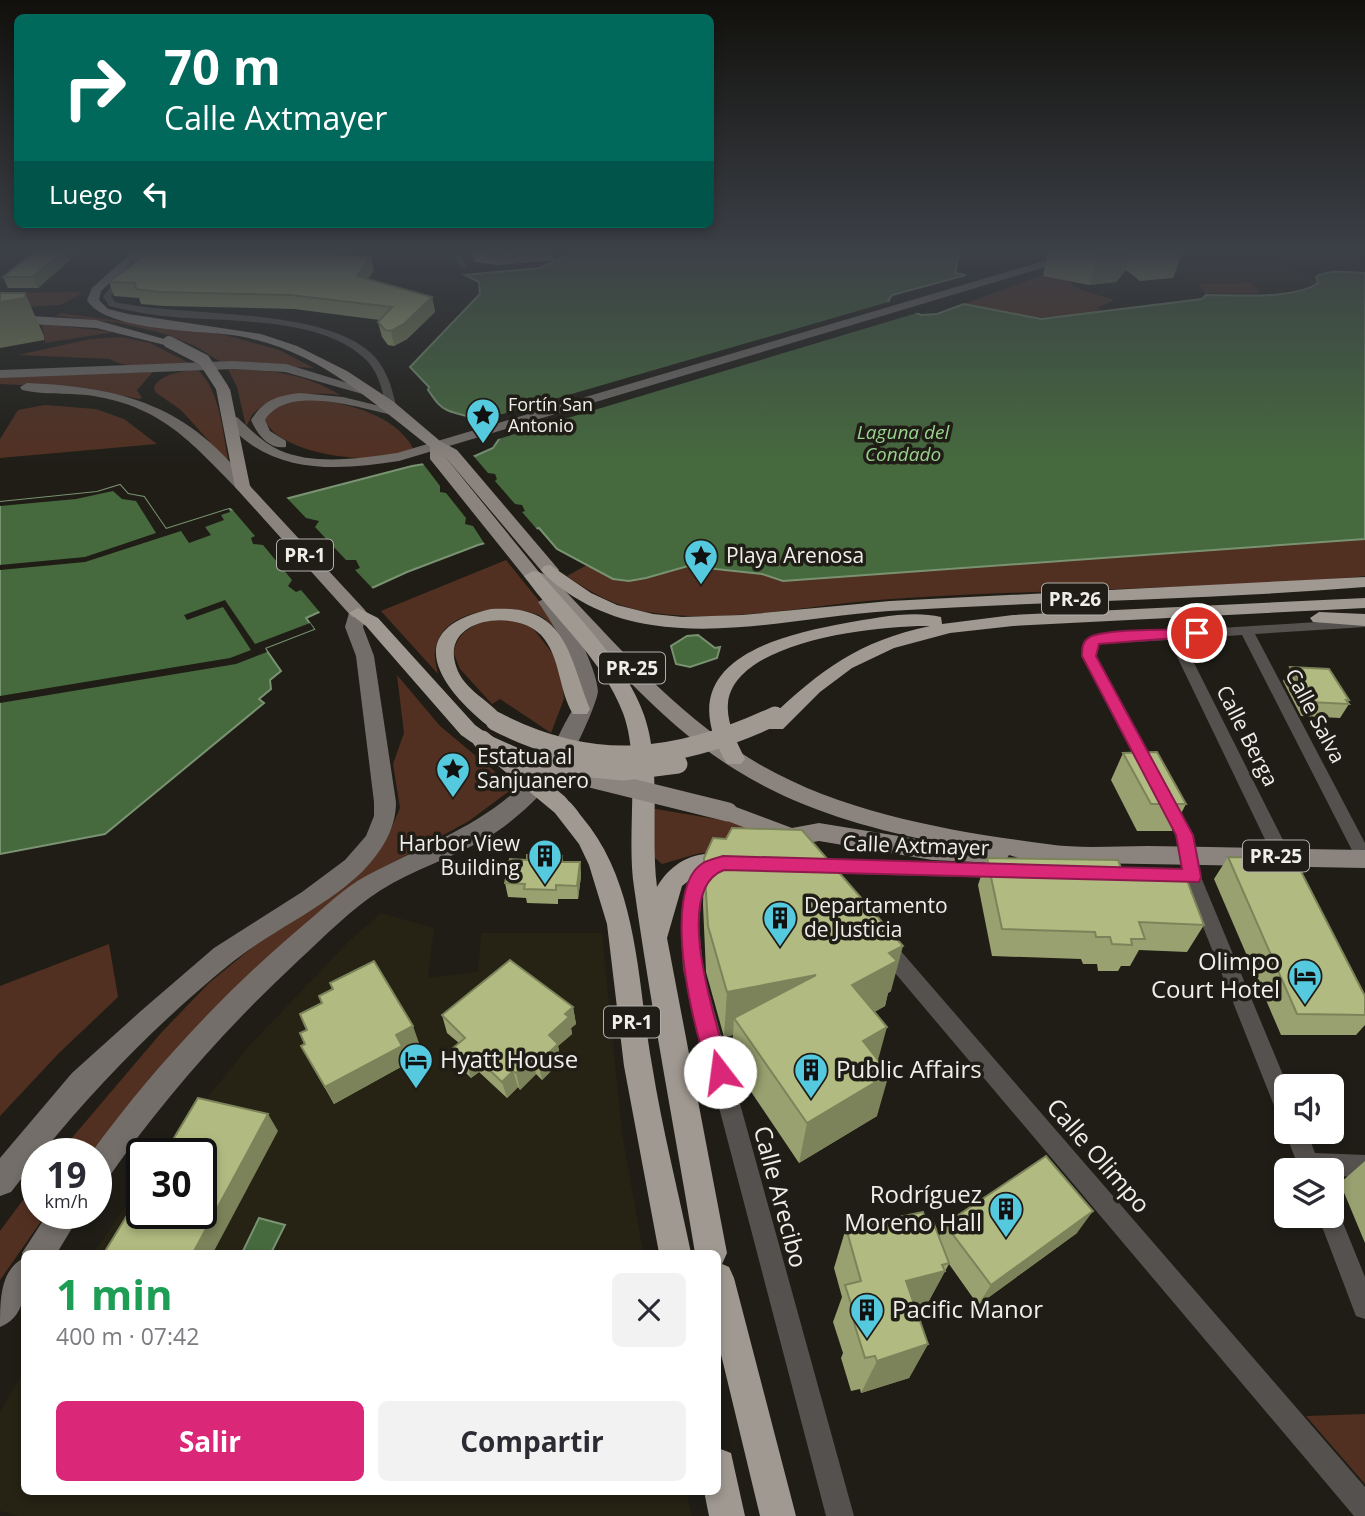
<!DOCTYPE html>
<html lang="es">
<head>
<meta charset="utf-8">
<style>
  :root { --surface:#fff; --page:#f2f2f3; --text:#2b2b33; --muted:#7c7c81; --accent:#db2777 }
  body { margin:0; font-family:"Open Sans",sans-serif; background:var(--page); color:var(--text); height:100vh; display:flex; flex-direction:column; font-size:26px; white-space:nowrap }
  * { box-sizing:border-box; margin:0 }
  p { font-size:23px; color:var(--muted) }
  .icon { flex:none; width:38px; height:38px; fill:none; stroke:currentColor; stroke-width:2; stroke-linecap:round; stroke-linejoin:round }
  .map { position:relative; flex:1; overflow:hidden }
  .panel { position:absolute; left:21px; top:1250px; width:700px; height:245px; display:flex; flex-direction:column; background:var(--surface); border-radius:10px; box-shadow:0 4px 10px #0003 }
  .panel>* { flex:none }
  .guide { position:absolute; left:14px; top:14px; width:700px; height:214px; border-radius:10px; box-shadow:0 4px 10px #0003; background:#00695c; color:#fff; overflow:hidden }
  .tools { position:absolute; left:1274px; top:1074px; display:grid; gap:14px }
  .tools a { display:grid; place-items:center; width:70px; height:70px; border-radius:10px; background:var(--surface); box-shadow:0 4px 10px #0003; font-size:35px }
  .speed { position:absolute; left:21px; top:1138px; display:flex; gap:14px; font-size:35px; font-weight:700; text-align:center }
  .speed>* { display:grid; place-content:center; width:91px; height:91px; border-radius:50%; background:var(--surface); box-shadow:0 4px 10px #0003; line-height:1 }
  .speed small { font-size:18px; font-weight:400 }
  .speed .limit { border:4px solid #111; border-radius:10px; background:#fff; color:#111 }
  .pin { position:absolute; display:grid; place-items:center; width:60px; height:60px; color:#fff; margin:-30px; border:4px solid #fff; border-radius:50%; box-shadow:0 2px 7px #0007 }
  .me { position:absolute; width:77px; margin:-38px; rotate:345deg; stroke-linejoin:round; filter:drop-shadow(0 0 5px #0008) }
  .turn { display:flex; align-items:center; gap:24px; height:147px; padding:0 35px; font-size:32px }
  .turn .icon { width:91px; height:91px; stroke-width:2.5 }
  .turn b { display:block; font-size:49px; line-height:60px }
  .then { display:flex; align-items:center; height:66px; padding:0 35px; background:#0003; gap:14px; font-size:26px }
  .round { display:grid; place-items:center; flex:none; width:74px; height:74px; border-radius:10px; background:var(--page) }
  .head { display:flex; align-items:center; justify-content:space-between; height:119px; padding:0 35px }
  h1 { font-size:42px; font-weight:700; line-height:52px; color:#1e9e55 }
  .cta { display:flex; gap:14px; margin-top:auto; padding:14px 35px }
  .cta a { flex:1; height:80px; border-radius:10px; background:var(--accent); color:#fff; font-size:28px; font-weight:700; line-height:80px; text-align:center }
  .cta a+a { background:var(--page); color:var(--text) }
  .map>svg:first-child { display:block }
</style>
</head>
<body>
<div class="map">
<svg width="1365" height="1516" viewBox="0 0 1365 1516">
  <rect width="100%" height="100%" fill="#1f1d16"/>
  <g fill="#262214">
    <polygon points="1173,253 1263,253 1318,283 1304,290 1282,293 1206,295 1150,255"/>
    <polygon points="381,913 434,928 428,978 478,972 481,933 602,933 622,1132 643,1253 93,1253 142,1183 142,1213 201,1213 201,1153 163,1153 248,1047 348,942"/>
    <polygon points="24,1370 24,1491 686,1491 692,1516 18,1516 0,1511 0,1413"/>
  </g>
  <g fill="#523021">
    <polygon points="1051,272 1082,290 1114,300 1097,308 1105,313 1025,318 964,304"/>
    <polygon points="1251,283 1261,293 1206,293 1198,284"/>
    <polygon points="84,292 60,305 0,308 0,293"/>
    <polygon points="61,313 225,335 279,350 314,368 224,364 195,346 165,334 119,323 55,316"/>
    <polygon points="42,324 114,332 45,343"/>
    <path d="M121 337 150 343 191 364C166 365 128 371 110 359L18 355 90 339Z"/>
    <path d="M228 369C270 370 304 373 340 395 315 392 274 393 254 413 250 417 249 423 246 426L237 387Z"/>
    <path d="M198 370C220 391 222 429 228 458L226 460 181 410 155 392 154 387C162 373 183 371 198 370Z"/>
    <polygon points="153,372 137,390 142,398 139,399 87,388 0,384 0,377"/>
    <path d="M314 399C349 404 395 415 413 448 383 469 279 456 264 419 277 403 295 401 314 399Z"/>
    <polygon points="45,405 96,409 124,419 157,444 0,458 0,439 18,410"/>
    <path d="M1365 539V576L1357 577C1201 589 1046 589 891 599 811 604 728 625 648 612 618 607 592 594 567 576L587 565 613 579 646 578 688 566 762 574 783 581Z"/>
    <path d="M506 560 544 607 558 631C552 625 544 617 536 614 505 603 439 609 435 652 434 659 437 668 438 674L381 611Z"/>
    <path d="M502 618 532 627 553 654 561 671 564 699 551 733 500 699 492 704 460 669 454 654C456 629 480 621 502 618Z"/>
    <polygon points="397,675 440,726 512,786 512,789 469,821 368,876 116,1122 92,1153 59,1153 161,1033 209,983 388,836 400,808 393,764 404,733"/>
    <polygon points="650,808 745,824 786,855 700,853 662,864 654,857"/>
    <polygon points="109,944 118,997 59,1053 0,1116 0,986"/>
    <polygon points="37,1181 37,1213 47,1213 0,1280 0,1231"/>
    <polygon points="1365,1414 1365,1484 1306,1416"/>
  </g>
  <g fill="#466a3e" stroke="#799271" stroke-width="2">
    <path d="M572 253H959L955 273 966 275 892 295 888 301 921 315 937 314 964 304 1041 319 1202 299 1206 295C1235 295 1294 300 1318 283L1316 277C1331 268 1349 273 1365 273V539L783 581 762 574 688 566 646 578 629 581 613 579 557 549 539 528 478 545 407 572 306 618 314 629 265 648 281 671 270 680 271 689 259 699 264 703 105 834 0 854V502L97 492 120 485 128 494 144 497 166 529 229 509 239 511 412 466 475 456 493 448 499 439C491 415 467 419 447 410 438 406 434 398 428 390L429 387 410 367 480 294 479 282 465 275 540 268Z"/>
    <polygon points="698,635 715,648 720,647 717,658 690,667 676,664 671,646 687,636"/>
    <polygon points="259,1218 285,1225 271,1253 242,1253"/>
  </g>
  <g fill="#1f1d16">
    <polygon points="895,300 920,312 495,440 490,430 469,418 503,414"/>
    <polygon points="471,453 488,473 495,474 497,479 495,481 515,504 522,505 525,511 522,512 548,542 538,532 486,546 473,526 465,524 466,518 446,493 440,492 440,486 421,461"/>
    <polygon points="120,485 128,494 144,497 166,529 229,509 230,512 221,515 224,520 205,527 211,535 189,543 181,531 85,562 0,570 0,565 85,557 156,533 136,501 122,499 113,491 76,499 0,506 0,502 97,492"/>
    <polygon points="284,495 306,518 319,521 315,527 346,560 356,560 360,568 355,570 375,591 323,616 301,590 296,592 288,586 292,580 263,545 253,544 251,538 255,536 231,508"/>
    <polygon points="225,600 255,644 310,623 314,629 265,648 267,652 236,664 0,703 0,696 230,658 251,650 223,607 187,620 184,615"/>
  </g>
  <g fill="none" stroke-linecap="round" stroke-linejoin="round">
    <g fill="#54514e" fill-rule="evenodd">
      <polygon points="451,253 459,253 468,268 462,268"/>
      <path d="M120 264H126L130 274 111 296 115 302C185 318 318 306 371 353 386 367 392 387 396 406L391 409 386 406C382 389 378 370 364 358 321 317 229 322 173 317 151 315 130 311 109 306L103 296 122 274Z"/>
      <path d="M1365 619V627L1255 634 1365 843V866L1359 864 1242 635 1182 639 1291 856 1288 861H1276L1273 856 1169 640 1098 644 1096 656 1158 770 1150 776 1142 770 1082 656C1082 647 1084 638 1094 636Z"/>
      <polygon points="1167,796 1173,798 1193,835 1201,877 1288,1087 1286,1118 1279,1115 1275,1108 1186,884 1158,881 1155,876 1158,871 1182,870 1177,835 1159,802 1161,798"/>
      <path d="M722 856 728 858 731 863 728 868 714 876 702 894 699 924 703 970 854 1516H826L683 970C681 928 672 872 722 856Z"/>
      <polygon points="814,859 1001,864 1007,866 1010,871 1007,876 1001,878 814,873 808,871 805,866 808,861"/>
      <polygon points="886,940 893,942 1365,1487 1365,1516 1354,1516 879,954 877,948 879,942"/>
      <polygon points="1286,1130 1286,1132 1307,1132 1315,1153 1365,1155 1365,1177 1332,1176 1332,1171 1300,1171 1285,1132"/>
      <polygon points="1332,1206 1337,1208 1365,1277 1365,1319 1356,1316 1318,1216 1332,1216"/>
    </g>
    <g fill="#736e69" fill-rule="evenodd">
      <path d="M1098 253H1131L1052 265 399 461C336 471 269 475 225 420L237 417C250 429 263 443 279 450 315 466 361 458 397 453L1047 260Z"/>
      <polygon points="233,361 286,364 380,393 373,397 285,372 233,369 0,378 0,370"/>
      <path d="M27 383C124 387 190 406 251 487L248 490H238C189 440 160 405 87 395 66 393 43 395 22 390L20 387Z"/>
      <path d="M300 393 343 397 404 412 397 416C362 409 288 383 265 420L270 431 286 441V447C269 450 257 434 251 420 264 400 276 396 300 393Z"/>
      <path d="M547 597C566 601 598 672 598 691 597 704 574 753 566 764 545 792 516 821 485 839 451 858 413 870 381 890 352 908 325 936 300 959 227 1027 163 1099 106 1181L96 1186V1153H91C154 1067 226 990 307 922 325 907 345 887 366 876 443 835 523 813 563 727 568 717 577 704 578 693 581 668 552 622 538 602Z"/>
      <path d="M358 608 367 613 363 627 374 656 396 802C396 830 381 852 362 872 323 909 272 930 230 964 161 1020 98 1084 42 1153H37V1159L11 1192 0 1196V1158L72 1073 142 1010 214 948 302 892 345 860 366 836 374 816V802L356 656 345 627 349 613Z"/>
      <polygon points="48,1213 81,1213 57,1253 24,1253 24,1258 22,1253"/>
      <path d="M24 1258C26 1284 28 1316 0 1327 0 1300 0 1270 24 1258Z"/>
    </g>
    <g fill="#8b847e" fill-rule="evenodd">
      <path d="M131 253H142L101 291 99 300 108 309 128 314 261 334 297 346 347 371 394 402 440 441 457 450 559 570 556 574H544L443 454 539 572 554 579C614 642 674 712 749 758 836 812 947 831 1047 844 1080 849 1115 846 1148 846 1220 847 1293 849 1365 850V868L1031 862 1009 855 1006 860 998 863 932 860 819 841 791 846 720 818 717 812 720 806 728 804 792 828 819 823 941 843C870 829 798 809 736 770 661 724 601 651 542 587L527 580 430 459V447C367 399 321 352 239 336 203 330 106 332 87 300L92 288Z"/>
      <polygon points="0,314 96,320 175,342 169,346 96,328 0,322"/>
      <polygon points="223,385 230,389 250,486 364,609 367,613 364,617 352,617 235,487 216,389"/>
    </g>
    <g fill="#a09991" fill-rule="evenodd">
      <path d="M550 565 591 593 617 605 653 614 682 617 742 615 890 601 1365 577V587C1207 600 1048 601 889 611 811 616 730 637 652 625 611 619 574 602 544 574L541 570 544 566Z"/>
      <path d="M533 571 539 572C574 613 627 664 644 715 662 766 650 833 657 887 672 860 701 847 731 857L735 863 731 869 697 874 682 886 667 938 727 1253 722 1264 729 1267 734 1278 796 1516H760L718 1342V1253H695C675 1131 651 1009 634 887 626 835 641 761 623 713 603 660 556 621 524 576Z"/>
      <path d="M1365 598V608L1013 626 950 633 894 648 852 668 820 692 783 729H769L766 724 769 719C820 670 859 641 930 626 881 625 734 640 728 703 726 723 737 742 745 759L741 764H727C668 665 768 637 846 623 876 618 912 610 941 617L942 624 1013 615Z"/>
      <path d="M358 608 378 618 475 725 489 735 538 757 542 762 538 767C520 773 476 746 461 735L366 626 349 613Z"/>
      <path d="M491 609C566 604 568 653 590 709L587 714H573C558 689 561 657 541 635 515 608 440 618 456 666 464 692 492 700 505 721L502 726H488C437 685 401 629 491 609Z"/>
      <polygon points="1319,612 1365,614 1365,626 1313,622 1310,618"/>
      <path d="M559 796C570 799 575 808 582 817 639 884 637 982 652 1065 662 1128 678 1190 691 1253H659L624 1066 607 924 589 865 579 844 548 804 551 798Z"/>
      <polygon points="718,1448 731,1453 745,1516 709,1516 704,1491 718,1491"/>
    </g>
    <polyline stroke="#8b847e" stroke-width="12" points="169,342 204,360 223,389"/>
    <polyline stroke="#8b847e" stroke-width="19" points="554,769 728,812"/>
    <g stroke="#a09991" stroke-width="19">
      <path d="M495 721C593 772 677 762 775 716"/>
      <polyline points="482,740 559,804"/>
      <polyline points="531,762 623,771 678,764"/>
    </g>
  </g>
  <g fill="#98a16f">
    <polygon points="33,253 78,253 38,288 8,288 3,277"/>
    <polygon points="131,253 285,253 374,270 368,279 432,297 435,312 407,339 394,346 388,345 382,337 378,322 380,320 294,309 164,306 141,304 139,298 114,296 109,282 135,263"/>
    <polygon points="472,253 554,260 498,265 474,262"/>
    <polygon points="1048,253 1182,253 1173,278 1140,281 1126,270 1116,282 1089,285 1043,276"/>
    <polygon points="1290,667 1349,700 1348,702 1349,704 1340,718 1301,716 1283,681"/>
    <polygon points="1123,753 1186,804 1172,831 1137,831 1111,780"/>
    <polygon points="562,856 563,862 580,862 581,876 578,899 558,899 558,904 527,903 526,898 508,897 505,883 527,860"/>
    <polygon points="1228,857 1365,996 1365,1025 1356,1035 1281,1035 1214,879"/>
    <polygon points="704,858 891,991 888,993 885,1006 874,1012 877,1116 799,1163 731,1062 733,1035 724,1037 706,972 703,905"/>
    <polygon points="987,858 1121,868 1204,925 1187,952 1139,950 1130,966 1121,966 1118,971 1098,971 1097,964 1083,964 1081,959 992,956 978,885"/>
    <polygon points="573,1007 576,1024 571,1028 572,1034 558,1046 561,1061 542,1080 536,1074 520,1090 518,1087 507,1098 479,1072 471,1078 458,1065 453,1048 459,1043 447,1033 442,1015"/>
    <polygon points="419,1043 404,1051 408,1063 334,1104 301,1046 305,1044"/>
    <polygon points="1365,1161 1365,1243 1340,1183"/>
    <polygon points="945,1224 1077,1233 978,1305 949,1264 925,1308 916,1311 928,1344 909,1378 861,1393 860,1389 851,1391 841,1358 843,1353 833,1322 842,1297 834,1268 846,1228 939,1236"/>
  </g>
  <g fill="#7c835a">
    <polygon points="61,253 78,253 38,288 33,277"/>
    <polygon points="523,253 553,253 554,260 498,265 497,256"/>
    <polygon points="1098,253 1131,253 1126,270 1116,282 1089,285"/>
    <polygon points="371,256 374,270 360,290 357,276"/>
    <polygon points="25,293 44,336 44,340 0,348 0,302"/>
    <polygon points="432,297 435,312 407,339 394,346 391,331"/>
    <polygon points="580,862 581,876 578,899 577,886"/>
    <polygon points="903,946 891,991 888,993 885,1006 843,1030 852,985 889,953"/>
    <polygon points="816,975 734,1018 733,1035 724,1037 727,992"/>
    <polygon points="573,1007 576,1024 571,1028 572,1034 558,1046 561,1061 542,1080 538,1063 549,1035 565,1014"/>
    <polygon points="413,1026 419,1043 404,1051 408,1063 334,1104 325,1087 396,1035"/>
    <polygon points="887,1027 875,1071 863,1041"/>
    <polygon points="474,1055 479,1072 471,1078 466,1061"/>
    <polygon points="533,1057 536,1074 520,1090 516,1073"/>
    <polygon points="513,1071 518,1087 507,1098 502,1082"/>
    <polygon points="889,1074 877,1116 799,1163 807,1123"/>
    <polygon points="268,1114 278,1131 213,1253 193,1253"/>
    <polygon points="1093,1211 1077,1233 978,1305 991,1285"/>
    <polygon points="945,1271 925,1308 889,1318 906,1281"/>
    <polygon points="928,1344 909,1378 861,1393 877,1361"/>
  </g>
  <g fill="#b1bb81" stroke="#7c835a" stroke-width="2">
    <polygon points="33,253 61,253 33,277 3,277"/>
    <polygon points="148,253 275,253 371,256 357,276 432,297 404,324 391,331 385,330 378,322 392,307 290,295 159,292 136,289 135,283 109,282"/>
    <polygon points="474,253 523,253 497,256"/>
    <polygon points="0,293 25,293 25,298 0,302"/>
    <polygon points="1290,667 1329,669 1349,700 1346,700 1349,704 1309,702"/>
    <polygon points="1157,752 1186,804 1151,804 1123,753"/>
    <polygon points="732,828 802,830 903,946 889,953 897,961 852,985 887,1027 863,1041 889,1074 807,1123 734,1018 816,975 727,992 708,926 704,858 713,838 726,839"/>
    <polygon points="527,855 562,856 561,862 580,862 577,886 556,885 556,890 524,889 525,884 505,883 510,859 527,860"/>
    <polygon points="1228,857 1294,858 1365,996 1365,1015 1297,1014"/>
    <polygon points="987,858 1118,860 1121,868 1183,870 1204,925 1139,922 1145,939 1131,939 1132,945 1112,944 1110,937 1096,937 1095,932 1002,929"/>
    <polygon points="510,960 573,1007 565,1014 569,1017 549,1035 558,1044 538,1063 533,1057 516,1073 513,1071 502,1082 474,1055 466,1061 453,1048 465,1038 442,1015"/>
    <polygon points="374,961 413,1026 396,1035 402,1046 325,1087 301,1046 305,1044 300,1033 307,1030 300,1014 322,1003 319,996 333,989 330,983"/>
    <polygon points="198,1098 268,1114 193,1253 104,1253 142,1191 142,1213 201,1213 201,1153 165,1153"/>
    <polygon points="1046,1156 1093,1211 991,1285 945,1224"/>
    <polygon points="923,1212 927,1223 932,1219 949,1263 942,1265 945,1271 906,1281 928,1344 877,1361 875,1356 865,1358 854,1323 857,1322 845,1285 861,1281 846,1228"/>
  </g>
  <linearGradient id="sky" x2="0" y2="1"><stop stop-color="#11100c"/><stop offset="0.54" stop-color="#3c4047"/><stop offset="1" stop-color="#3c4047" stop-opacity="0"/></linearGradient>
  <rect width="1365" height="465" fill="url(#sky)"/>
  <path fill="#db2777" stroke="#8e194d" stroke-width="2" d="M1197 629 1204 633 1202 636 1099 644 1096 656 1193 835 1201 877 1199 882 724 870C669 890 719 1031 730 1072L727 1079 720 1082 712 1079C695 1039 658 891 703 863 708 860 717 858 723 856L1182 869 1176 835 1082 656C1082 649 1082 641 1090 637 1107 628 1175 630 1197 629Z"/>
  <defs>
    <g id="sight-pin" transform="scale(1.75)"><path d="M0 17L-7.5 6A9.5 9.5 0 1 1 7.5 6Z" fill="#55cadf" stroke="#1f1d16"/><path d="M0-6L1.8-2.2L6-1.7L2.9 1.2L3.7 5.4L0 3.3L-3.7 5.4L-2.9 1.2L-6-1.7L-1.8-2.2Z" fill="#111"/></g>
    <g id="building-pin" transform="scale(1.75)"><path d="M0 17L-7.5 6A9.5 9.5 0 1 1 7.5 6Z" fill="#55cadf" stroke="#1f1d16"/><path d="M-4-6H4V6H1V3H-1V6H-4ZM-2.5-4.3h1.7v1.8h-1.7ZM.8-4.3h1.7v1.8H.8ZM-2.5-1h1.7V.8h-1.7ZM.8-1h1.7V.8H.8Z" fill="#111"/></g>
    <g id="hotel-pin" transform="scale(1.75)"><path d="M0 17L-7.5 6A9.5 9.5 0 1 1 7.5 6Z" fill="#55cadf" stroke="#1f1d16"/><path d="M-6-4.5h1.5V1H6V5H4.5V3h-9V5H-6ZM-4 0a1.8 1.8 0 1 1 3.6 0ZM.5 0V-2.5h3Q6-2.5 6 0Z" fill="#111"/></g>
  </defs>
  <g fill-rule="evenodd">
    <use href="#sight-pin" x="483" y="415"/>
    <use href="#sight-pin" x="701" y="556"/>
    <use href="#sight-pin" x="453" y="769"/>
    <use href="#building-pin" x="545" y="856"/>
    <use href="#building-pin" x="780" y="918"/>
    <use href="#hotel-pin" x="1305" y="976"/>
    <use href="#hotel-pin" x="416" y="1060"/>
    <use href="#building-pin" x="811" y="1070"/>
    <use href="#building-pin" x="1006" y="1209"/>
    <use href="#building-pin" x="867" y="1310"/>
  </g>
  <g text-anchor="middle" stroke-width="7" stroke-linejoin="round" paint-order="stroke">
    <g font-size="18" fill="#f0eee9" stroke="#1f1d16" text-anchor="start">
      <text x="508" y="411">Fortín San<tspan x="508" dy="21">Antonio</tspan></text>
    </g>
    <g font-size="19" font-style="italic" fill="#9ad28f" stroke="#1f1d16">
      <text x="903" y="439">Laguna del<tspan x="903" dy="22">Condado</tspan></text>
    </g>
    <g fill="#1f1d16" stroke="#b1afaa" stroke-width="2">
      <rect x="277" y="539.5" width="56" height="31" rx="5"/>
      <rect x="1042" y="583.5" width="66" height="31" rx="5"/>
      <rect x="599" y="652.5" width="66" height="31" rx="5"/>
      <rect x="1243" y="840.5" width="66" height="31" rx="5"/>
      <rect x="604" y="1006.5" width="56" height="31" rx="5"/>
    </g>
    <g font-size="19" font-weight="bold" fill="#f0eee9">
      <text x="305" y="562">PR-1</text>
      <text x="1075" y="606">PR-26</text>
      <text x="632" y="675">PR-25</text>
      <text x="1276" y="863">PR-25</text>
      <text x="632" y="1029">PR-1</text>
    </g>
    <g font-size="21" fill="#f0eee9" stroke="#1f1d16" text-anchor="start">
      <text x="726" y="563">Playa Arenosa</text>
      <text x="477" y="764">Estatua al<tspan x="477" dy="24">Sanjuanero</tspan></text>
      <text x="520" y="851" text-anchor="end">Harbor View<tspan x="520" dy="24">Building</tspan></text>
      <text x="804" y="913">Departamento<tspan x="804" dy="24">de Justicia</tspan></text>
    </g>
    <g font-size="21" fill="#f0eee9" stroke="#1f1d16">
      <text transform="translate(1315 716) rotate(62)" y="7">Calle Salva</text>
      <text transform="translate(1247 736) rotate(63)" y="7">Calle Berga</text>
      <text transform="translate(916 846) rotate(2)" y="7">Calle Axtmayer</text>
    </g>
    <g font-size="24" fill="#f0eee9" stroke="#1f1d16" text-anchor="start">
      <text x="1280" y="970" text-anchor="end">Olimpo<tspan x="1280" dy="28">Court Hotel</tspan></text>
      <text x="440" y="1068">Hyatt House</text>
      <text x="836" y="1078">Public Affairs</text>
      <text x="982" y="1203" text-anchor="end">Rodríguez<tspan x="982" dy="28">Moreno Hall</tspan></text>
      <text x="892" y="1318">Pacific Manor</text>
    </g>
    <g font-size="24" fill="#f0eee9" stroke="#1f1d16">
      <text transform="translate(1098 1156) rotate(49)" y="8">Calle Olimpo</text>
      <text transform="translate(780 1197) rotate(75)" y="8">Calle Arecibo</text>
    </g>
  </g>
</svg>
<div class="tools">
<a><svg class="icon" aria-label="sound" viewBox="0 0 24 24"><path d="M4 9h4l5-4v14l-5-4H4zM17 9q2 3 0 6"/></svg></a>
<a><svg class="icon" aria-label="layers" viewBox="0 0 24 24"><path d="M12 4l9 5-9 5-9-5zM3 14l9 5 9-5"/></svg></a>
</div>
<div class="speed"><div>19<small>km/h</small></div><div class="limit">30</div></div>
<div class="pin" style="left:1197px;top:633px;background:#d93025"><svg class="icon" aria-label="arrive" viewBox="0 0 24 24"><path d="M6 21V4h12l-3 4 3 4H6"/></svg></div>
<svg class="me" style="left:720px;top:1072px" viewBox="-20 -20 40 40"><circle r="19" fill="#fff"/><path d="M0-13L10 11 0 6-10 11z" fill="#db2777"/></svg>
<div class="guide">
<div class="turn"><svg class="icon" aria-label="right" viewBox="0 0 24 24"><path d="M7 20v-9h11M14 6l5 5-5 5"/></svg><div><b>70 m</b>Calle Axtmayer</div></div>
<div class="then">Luego<svg class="icon" aria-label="left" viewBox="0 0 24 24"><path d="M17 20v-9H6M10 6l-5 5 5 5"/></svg></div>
</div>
<section class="panel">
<div class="head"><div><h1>1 min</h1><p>400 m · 07:42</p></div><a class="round"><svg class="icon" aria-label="close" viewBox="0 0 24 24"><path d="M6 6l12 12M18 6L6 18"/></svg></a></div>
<div class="cta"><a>Salir</a><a>Compartir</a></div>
</section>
</div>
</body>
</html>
